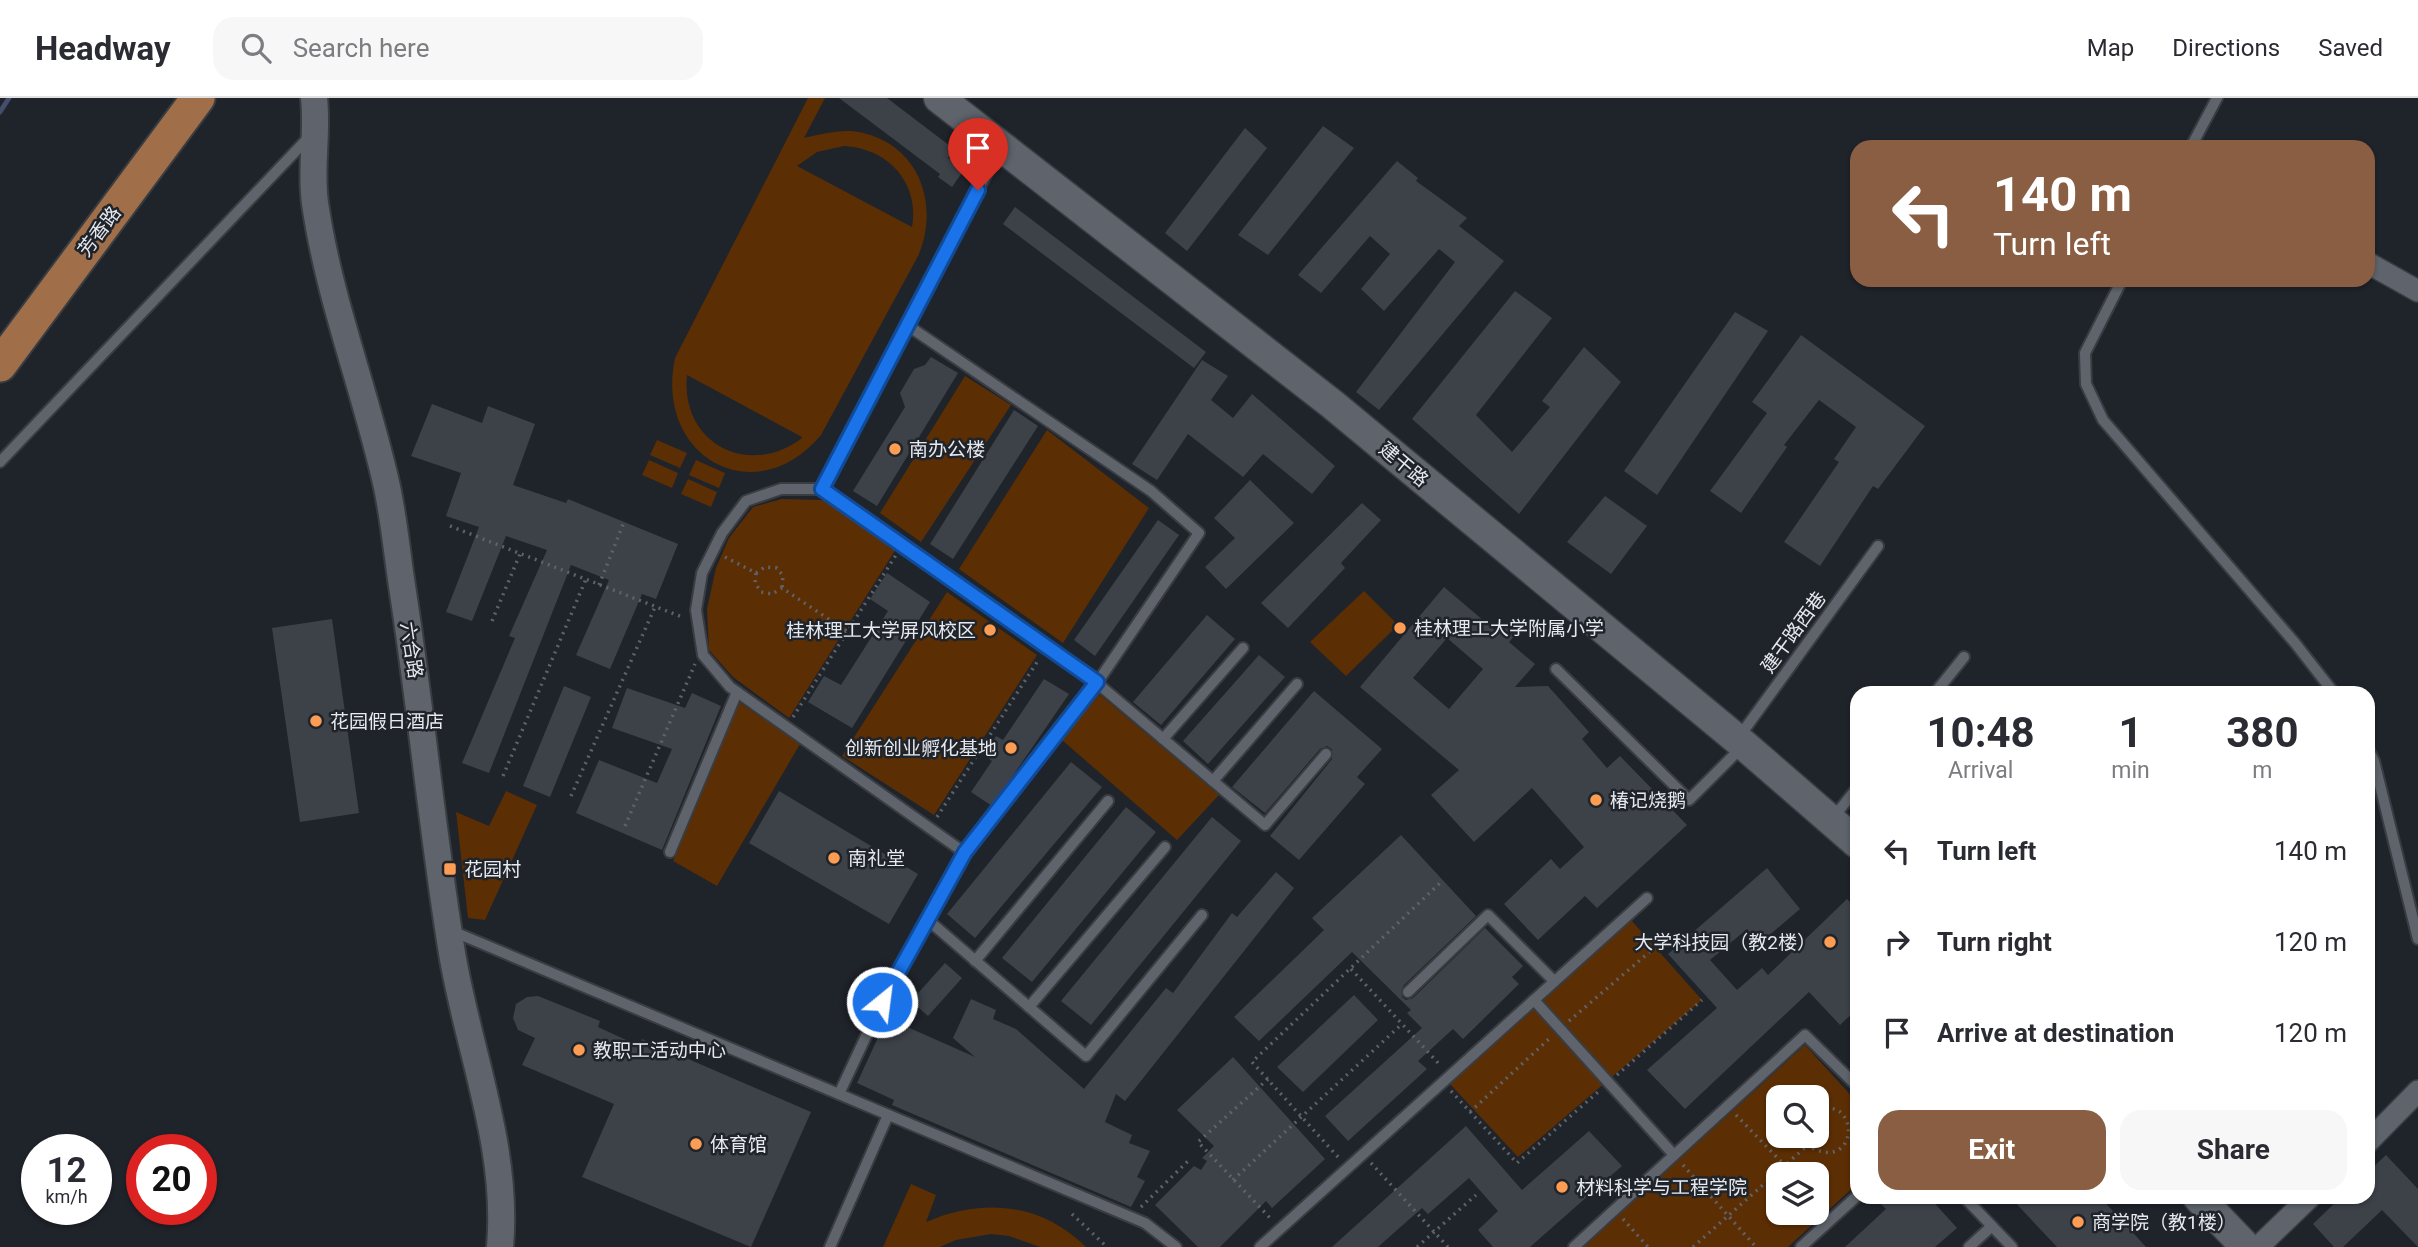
<!DOCTYPE html>
<html lang="en">
<head>
<meta charset="utf-8">
<style>
  :root { --surface:#fff; --page:#f7f7f7; --text:#2b2b33; --muted:#7c7c81; --line:#e1e1e2; --accent:#8a5e42 }
  body { margin:0; font-family:Roboto,"Noto Sans SC",sans-serif; background:var(--page); color:var(--text); height:100vh; display:flex; flex-direction:column; font-size:26px; white-space:nowrap }
  * { box-sizing:border-box; margin:0 }
  p { font-size:23px; color:var(--muted) }
  .icon { flex:none; width:38px; height:38px; fill:none; stroke:currentColor; stroke-width:2; stroke-linecap:round; stroke-linejoin:round }
  .map { position:relative; flex:1; overflow:hidden }
  .side { position:absolute; left:1850px; top:588px; width:525px; height:518px; display:flex; flex-direction:column; background:var(--surface); border-radius:21px; box-shadow:0 2px 5px #0004 }
  .side>* { flex:none }
  .banner { position:absolute; left:1850px; top:42px; width:525px; height:147px; border-radius:21px; box-shadow:0 2px 5px #0004; background:#8a5e42; color:#fff; overflow:hidden }
  .buttons { position:absolute; left:1766px; top:987px; display:grid; gap:14px }
  .buttons a { display:grid; place-items:center; width:63px; height:63px; border-radius:14px; background:var(--surface); box-shadow:0 2px 5px #0004; font-size:35px }
  .speed { position:absolute; left:21px; top:1036px; display:flex; gap:14px; font-size:35px; font-weight:700; text-align:center }
  .speed>* { display:grid; place-content:center; width:91px; height:91px; border-radius:50%; background:var(--surface); box-shadow:0 2px 5px #0004; line-height:1 }
  .speed small { font-size:18px; font-weight:400 }
  .speed .limit { border:10px solid #d22; background:#fff; color:#111 }
  .pin { position:absolute; display:grid; place-items:center; width:60px; height:60px; color:#fff; margin:-72px -30px; border-radius:50% 50% 50% 0; rotate:-45deg; box-shadow:0 0 7px #0007 }
  .pin .icon { rotate:45deg }
  .me { position:absolute; width:77px; margin:-38px; rotate:29deg; stroke-linejoin:round; filter:drop-shadow(0 0 5px #0008) }
  .turn { display:flex; align-items:center; gap:24px; height:147px; padding:0 28px; font-size:32px }
  .turn .icon { width:91px; height:91px; stroke-width:2.5 }
  .turn b { display:block; font-size:49px; line-height:60px }
  .eta { display:flex; justify-content:space-evenly; align-items:center; height:119px; text-align:center }
  .eta b { font-size:42px; font-weight:700; line-height:49px }
  .primary-button { display:flex; gap:14px; margin-top:auto; padding:14px 28px }
  .primary-button a { flex:1; height:80px; border-radius:21px; background:var(--accent); color:#fff; font-size:28px; font-weight:700; line-height:80px; text-align:center }
  .primary-button a+a { background:var(--page); color:var(--text) }
  ul { padding:0; list-style:none }
  li { display:flex; align-items:center; gap:21px; height:91px; padding:0 28px }
  li div { flex:1 }
  li b { display:block; font-size:26px }
  li em { font-style:normal }
  header { display:flex; align-items:center; gap:42px; box-sizing:border-box; height:98px; padding:0 35px; background:var(--surface); border-bottom:2px solid var(--line) }
  header strong { font-size:33px }
  nav { display:flex; gap:38px; margin-inline-start:auto; font-size:24px }
  .search { width:490px; height:63px; background:var(--page); display:flex; align-items:center; gap:18px; box-sizing:border-box; padding:0 24px; border-radius:21px; color:var(--muted); font-size:26px }
  .map>svg:first-child { display:block }
</style>
</head>
<body>
<header>
<strong>Headway</strong>
<div class="search"><svg class="icon" aria-label="search" viewBox="0 0 24 24"><circle cx="10" cy="10" r="6"/><path d="M15 15l6 6"/></svg>Search here</div>
<nav><a>Map</a><a>Directions</a><a>Saved</a></nav>
</header>
<div class="map">
<svg width="2418" height="1149" viewBox="0 0 2418 1149">
  <rect width="100%" height="100%" fill="#1f232a"/>
  <g fill="#5c2e04" fill-rule="evenodd">
    <path d="M808 0H825L804 40C824 36 843 30 863 35 920 48 940 108 918 158L821 337C756 415 654 360 675 260ZM844 48C887 50 920 84 912 129L797 68 817 54ZM687 277 802 339V340C748 381 680 345 687 277Z"/>
    <polygon points="965,278 1011,307 921,444 880,415"/>
    <polygon points="1047,332 1149,410 1063,545 959,471"/>
    <polygon points="657,342 687,355 680,370 650,357"/>
    <polygon points="649,362 678,375 672,390 642,377"/>
    <polygon points="696,362 725,375 719,390 689,377"/>
    <polygon points="688,381 717,394 711,409 681,396"/>
    <polygon points="782,401 823,402 896,451 789,620 733,579 709,552 707,511 716,470 729,440 753,409"/>
    <polygon points="1364,493 1398,527 1346,578 1310,544"/>
    <polygon points="947,494 1037,557 934,717 842,658"/>
    <polygon points="1099,596 1219,697 1177,742 1062,642"/>
    <polygon points="739,604 800,646 717,788 673,763"/>
    <polygon points="506,693 537,707 485,822 468,820 456,714 489,728"/>
    <polygon points="1631,822 1702,902 1518,1059 1449,985"/>
    <path d="M1805 947 1857 1004V1086L1788 1149H1583ZM1778 999H1816V1038H1778ZM1778 1076H1816V1115H1778Z"/>
    <path d="M911 1086 936 1097 926 1124C982 1100 1040 1104 1086 1149H1040L1009 1138 991 1136 956 1142 940 1149H883Z"/>
  </g>
  <g fill="none" stroke-linecap="round" stroke-linejoin="round">
    <polyline stroke="#454d6c" stroke-width="5" points="0,14 9,0"/>
  </g>
  <g fill="#3d4249" fill-rule="evenodd">
    <polygon points="839,0 887,0 954,51 948,60 964,72 952,89 938,79 940,76"/>
    <polygon points="1323,28 1354,50 1268,157 1238,137"/>
    <polygon points="1245,30 1267,50 1187,153 1165,135"/>
    <polygon points="1397,63 1418,80 1416,83 1467,120 1459,128 1504,163 1379,312 1356,294 1455,164 1439,151 1384,213 1361,191 1390,156 1370,138 1321,195 1298,177"/>
    <polygon points="1015,109 1206,254 1194,270 1003,126"/>
    <polygon points="1515,193 1552,220 1476,317 1512,354 1550,309 1542,303 1584,249 1621,284 1519,416 1412,321"/>
    <polygon points="1735,214 1768,233 1657,397 1624,373"/>
    <polygon points="1801,237 1925,328 1878,391 1873,388 1820,468 1784,444 1839,364 1834,361 1856,329 1819,302 1784,347 1787,349 1741,415 1710,393 1767,315 1752,304"/>
    <polygon points="931,259 958,275 877,408 853,393 905,309 900,295 914,271 925,267"/>
    <polygon points="1202,262 1228,278 1211,302 1233,320 1252,296 1335,368 1312,396 1263,356 1243,379 1188,336 1157,382 1132,366"/>
    <polygon points="432,306 482,325 488,308 535,326 513,387 566,405 568,401 678,446 656,501 642,496 610,571 576,557 609,482 571,467 489,675 462,665 515,540 509,538 547,452 506,438 472,523 446,514 479,429 446,418 461,375 411,358"/>
    <polygon points="1014,312 1038,328 953,461 930,446"/>
    <polygon points="1250,382 1294,425 1226,491 1205,469 1235,440 1214,420"/>
    <polygon points="1605,398 1647,428 1611,476 1567,444"/>
    <polygon points="1362,405 1381,422 1341,465 1345,470 1288,530 1261,505"/>
    <polygon points="1158,422 1179,437 1095,558 1074,542"/>
    <polygon points="887,475 930,504 852,630 808,604 824,578 841,587 888,513 870,501"/>
    <path d="M1444 489 1497 534 1513 519 1523 529 1509 544 1535 566 1515 589 1548 588 1589 634 1582 641 1607 670 1620 658 1687 727 1597 810 1585 798 1538 842 1504 806 1551 761 1560 771 1584 749 1532 690 1474 744 1431 697 1459 672 1360 589ZM1447 540 1483 571 1449 611 1413 580Z"/>
    <polygon points="1207,517 1235,541 1161,627 1133,604"/>
    <polygon points="332,521 359,715 300,724 272,530"/>
    <polygon points="1259,557 1285,579 1208,666 1183,643"/>
    <polygon points="1044,581 1069,596 992,708 971,694 992,663 985,658 996,638 1003,642"/>
    <polygon points="564,588 591,599 550,699 523,688"/>
    <polygon points="627,590 685,610 692,595 721,608 662,752 576,715 599,662 657,685 672,651 612,630"/>
    <polygon points="1314,593 1382,651 1357,679 1365,686 1299,762 1270,738 1332,661 1332,651 1327,648 1320,651 1265,715 1232,689"/>
    <polygon points="1071,664 1102,689 975,840 947,816"/>
    <polygon points="779,693 918,776 889,826 749,745"/>
    <polygon points="1126,709 1156,734 1032,884 1002,860"/>
    <polygon points="1212,719 1241,743 1091,927 1061,903"/>
    <polygon points="1401,737 1476,818 1403,888 1402,899 1406,902 1413,900 1485,830 1523,868 1512,879 1519,886 1463,941 1453,931 1418,963 1427,971 1348,1043 1325,1018 1422,930 1407,915 1411,912 1352,854 1259,943 1234,919 1324,832 1312,820"/>
    <polygon points="1767,770 1800,811 1760,845 1747,831 1710,862 1737,892 1762,870 1768,877 1847,801 1857,811 1857,911 1840,927 1809,894 1685,1011 1647,972 1717,910 1668,856"/>
    <polygon points="1276,774 1294,790 1125,1003 1116,996 1105,1024 1132,1037 1129,1045 1150,1053 1137,1079 1145,1083 1131,1109 892,1007 894,1002 857,985 887,920 975,959 953,940 971,901 996,912 993,921 1016,931 1084,991 1166,890 1173,895 1232,815 1237,819"/>
    <polygon points="945,865 962,880 928,918 911,903"/>
    <polygon points="1354,897 1378,922 1303,994 1277,969"/>
    <polygon points="538,898 600,923 598,929 639,948 642,941 811,1014 751,1149 582,1079 614,1006 522,967 535,940 518,932 513,920 516,906 527,899"/>
    <polygon points="1233,959 1325,1061 1272,1110 1266,1103 1220,1149 1198,1149 1155,1107 1194,1068 1201,1072 1207,1063 1202,1060 1214,1048 1177,1012"/>
    <polygon points="1466,1028 1522,1092 1589,1033 1622,1068 1530,1149 1493,1149 1478,1132 1498,1113 1469,1080 1428,1116 1422,1110 1378,1149 1332,1149"/>
    <polygon points="2386,1057 2418,1091 2418,1149 2382,1112 2343,1149 2334,1149 2313,1126 2341,1099 2368,1099 2368,1074"/>
    <polygon points="1874,1099 1929,1099 1957,1130 1935,1149 1845,1149 1886,1111"/>
    <polygon points="2010,1099 2100,1099 2146,1149 2057,1149"/>
  </g>
  <g fill="none" stroke-linecap="round" stroke-linejoin="round">
    <g stroke="#393d42" stroke-width="14">
      <g id="service">
        <polyline points="2191,49 2217,0"/>
        <polyline points="2122,182 2085,255 2086,286 2103,322 2295,545 2334,595"/>
        <polyline points="0,364 310,38"/>
        <polyline points="822,391 1000,50"/>
        <polyline points="1556,571 1689,702 1742,649"/>
        <polyline points="1935,595 1964,559"/>
        <polyline points="1739,639 1878,448"/>
        <polyline points="1163,641 1243,550"/>
        <polyline points="2368,651 2374,663 2418,841"/>
        <polyline points="1213,683 1297,586"/>
        <polyline points="1833,720 1857,690"/>
        <polyline points="670,754 737,594"/>
        <polyline points="965,755 730,589 703,557 696,512 702,475 722,435 746,403 781,391 822,391 1097,585 1265,727 1326,656"/>
        <polyline points="928,822 1086,958 1202,817"/>
        <polyline points="452,833 1145,1125 1176,1149"/>
        <polyline points="975,863 1108,703"/>
        <polyline points="1408,894 1488,817 1554,883"/>
        <polyline points="1534,902 1674,1057"/>
        <polyline points="1029,909 1165,749"/>
        <polyline points="839,996 882,904 965,755 1097,585 1199,435 1151,393 907,227"/>
        <polyline points="1964,1099 2012,1149"/>
        <polyline points="830,1149 888,1017"/>
        <polyline points="1260,1149 1647,800"/>
        <polyline points="1574,1149 1805,937 1857,988"/>
        <polyline points="1801,1149 1857,1098"/>
        <polyline points="1969,1149 1992,1128"/>
      </g>
    </g>
    <g stroke="#393d42" stroke-width="24">
      <g id="minor">
        <polyline points="2368,165 2418,193"/>
        <polyline points="2368,1044 2418,993"/>
        <polyline points="2258,1149 2310,1099"/>
      </g>
    </g>
    <g stroke="#393d42" stroke-width="30">
      <path id="tertiary" d="M314 0C318 36 310 69 315 105 329 202 366 294 387 389 394 422 397 455 402 488 421 610 432 733 452 855 468 952 509 1049 500 1149"/>
    </g>
    <g stroke="#393d42" stroke-width="33">
      <g id="secondary">
        <polyline points="939,0 1332,306 1744,647 1857,745"/>
        <polyline points="2198,1099 2246,1149"/>
      </g>
    </g>
    <g stroke="#393d42" stroke-width="37">
      <polyline id="primary" points="0,267 198,0"/>
    </g>
    <g stroke="#5f6369" stroke-width="3.5" stroke-dasharray="2 5" stroke-linecap="butt">
      <polyline points="450,428 682,519"/>
      <polyline points="725,459 756,475 755,485 761,494 772,496 782,490 848,534"/>
      <polyline points="756,475 765,469 777,470 783,478 782,490"/>
      <polyline points="599,487 624,424"/>
      <polyline points="492,523 520,456"/>
      <polyline points="793,619 896,457"/>
      <polyline points="503,678 586,481"/>
      <polyline points="571,698 655,509"/>
      <polyline points="937,719 1039,561"/>
      <polyline points="625,728 695,566"/>
      <polyline points="1351,871 1441,968"/>
      <polyline points="1569,923 1653,851"/>
      <polyline points="1617,977 1702,902"/>
      <polyline points="1268,981 1198,1044 1271,1121"/>
      <polyline points="1451,993 1517,1065 1598,994"/>
      <polyline points="1470,1014 1550,940"/>
      <polyline points="1736,1017 1793,1076"/>
      <path d="M1805 1038 1814 1051C1860 1071 1859 995 1816 1013"/>
      <polyline points="1338,1059 1252,964 1440,785"/>
      <polyline points="1371,1065 1448,1149"/>
      <polyline points="1683,1067 1756,1149"/>
      <polyline points="1233,1082 1402,926"/>
      <polyline points="1816,1101 1825,1110"/>
      <polyline points="1141,1109 1188,1063"/>
      <polyline points="1072,1116 1107,1149"/>
      <polyline points="1623,1121 1648,1149"/>
      <polyline points="1417,1149 1476,1097"/>
      <polyline points="1693,1149 1809,1046"/>
    </g>
    <use href="#service" stroke="#5f646c" stroke-width="10"/>
    <use href="#minor" stroke="#5f646c" stroke-width="21"/>
    <use href="#tertiary" stroke="#5f646c" stroke-width="26"/>
    <use href="#secondary" stroke="#5f646c" stroke-width="30"/>
    <use href="#primary" stroke="#a06f4a" stroke-width="33"/>
  </g>
  <g fill="none" stroke-linecap="round" stroke-linejoin="round">
    <g stroke="#114b97" stroke-width="18">
      <polyline id="route" points="882,904 965,754 1097,584 822,391 978,92"/>
    </g>
    <use href="#route" stroke="#1a73e8" stroke-width="12"/>
  </g>
  <g fill="#fd9d54" stroke="#1f232a" stroke-width="2.5">
    <circle cx="895" cy="351" r="7"/>
    <circle cx="1400" cy="530" r="7"/>
    <circle cx="990" cy="532" r="7"/>
    <circle cx="316" cy="623" r="7"/>
    <circle cx="1011" cy="650" r="7"/>
    <circle cx="1596" cy="702" r="7"/>
    <circle cx="834" cy="760" r="7"/>
    <rect x="443" y="764" width="14" height="14" rx="3.5"/>
    <circle cx="1830" cy="844" r="7"/>
    <circle cx="579" cy="952" r="7"/>
    <circle cx="696" cy="1046" r="7"/>
    <circle cx="1562" cy="1089" r="7"/>
    <circle cx="2078" cy="1124" r="7"/>
  </g>
  <g text-anchor="middle" stroke-width="5" stroke-linejoin="round" paint-order="stroke">
    <g font-size="19" fill="#e6e9ee" stroke="#1f232a">
      <text transform="translate(99 133) rotate(-53)" y="7">芳香路</text>
      <text transform="translate(1404 366) rotate(40)" y="7">建干路</text>
      <text transform="translate(1793 534) rotate(-54)" y="7">建干路西巷</text>
      <text transform="translate(412 552) rotate(81)" y="7">六合路</text>
    </g>
    <g font-size="19" fill="#e6e9ee" stroke="#1f232a" text-anchor="start">
      <text x="909" y="358">南办公楼</text>
      <text x="1414" y="537">桂林理工大学附属小学</text>
      <text x="976" y="539" text-anchor="end">桂林理工大学屏风校区</text>
      <text x="330" y="630">花园假日酒店</text>
      <text x="997" y="657" text-anchor="end">创新创业孵化基地</text>
      <text x="1610" y="709">椿记烧鹅</text>
      <text x="848" y="767">南礼堂</text>
      <text x="464" y="778">花园村</text>
      <text x="1816" y="851" text-anchor="end">大学科技园（教2楼）</text>
      <text x="593" y="959">教职工活动中心</text>
      <text x="710" y="1053">体育馆</text>
      <text x="1576" y="1096">材料科学与工程学院</text>
      <text x="2092" y="1131">商学院（教1楼）</text>
    </g>
  </g>
</svg>
<div class="buttons">
<a><svg class="icon" aria-label="search" viewBox="0 0 24 24"><circle cx="10" cy="10" r="6"/><path d="M15 15l6 6"/></svg></a>
<a><svg class="icon" aria-label="layers" viewBox="0 0 24 24"><path d="M12 4l9 5-9 5-9-5zM3 14l9 5 9-5"/></svg></a>
</div>
<div class="speed"><div>12<small>km/h</small></div><div class="limit">20</div></div>
<div class="pin" style="left:978px;top:92px;background:#d93025"><svg class="icon" aria-label="arrive" viewBox="0 0 24 24"><path d="M6 21V4h12l-3 4 3 4H6"/></svg></div>
<svg class="me" style="left:882px;top:904px" viewBox="-20 -20 40 40"><circle r="17" fill="#1a73e8" stroke="#fff" stroke-width="3"/><path d="M0-11L8 9 0 5-8 9z" fill="#fff"/></svg>
<div class="banner">
<div class="turn"><svg class="icon" aria-label="left" viewBox="0 0 24 24"><path d="M17 20v-9H6M10 6l-5 5 5 5"/></svg><div><b>140 m</b>Turn left</div></div>
</div>
<section class="side">
<div class="eta">
<div><b>10:48</b><p>Arrival</p></div>
<div><b>1</b><p>min</p></div>
<div><b>380</b><p>m</p></div>
</div>
<ul>
<li><svg class="icon" aria-label="left" viewBox="0 0 24 24"><path d="M17 20v-9H6M10 6l-5 5 5 5"/></svg><div><b>Turn left</b></div><em>140 m</em></li>
<li><svg class="icon" aria-label="right" viewBox="0 0 24 24"><path d="M7 20v-9h11M14 6l5 5-5 5"/></svg><div><b>Turn right</b></div><em>120 m</em></li>
<li><svg class="icon" aria-label="arrive" viewBox="0 0 24 24"><path d="M6 21V4h12l-3 4 3 4H6"/></svg><div><b>Arrive at destination</b></div><em>120 m</em></li>
</ul>
<div class="primary-button"><a>Exit</a><a>Share</a></div>
</section>
</div>
</body>
</html>
